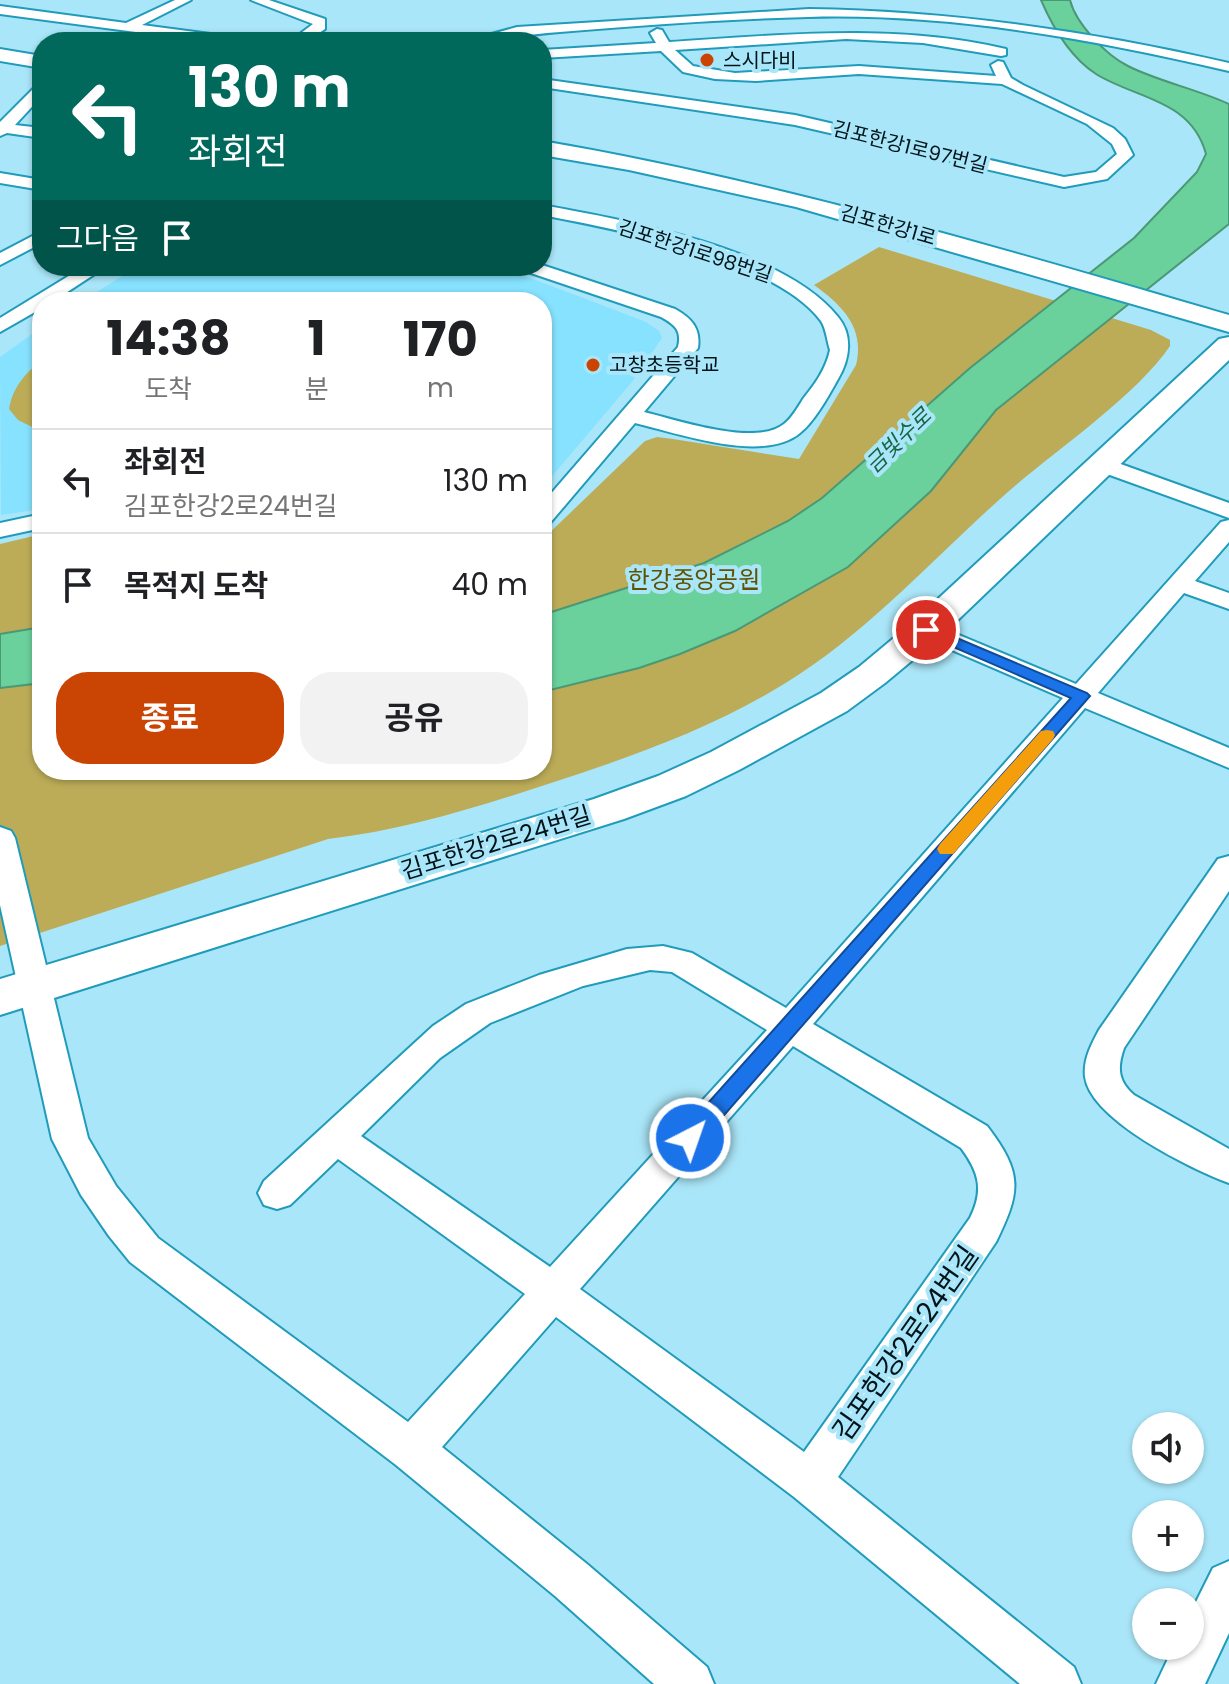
<!DOCTYPE html>
<html lang="ko">
<head>
<meta charset="utf-8">
<style>
  :root { --surface:#fff; --page:#f2f2f2; --text:#202124; --muted:#757577; --line:#e0e0e0; --accent:#ca4403 }
  body { margin:0; font-family:Poppins,"Noto Sans KR",sans-serif; background:var(--page); color:var(--text); height:100vh; display:flex; flex-direction:column; font-size:30px; white-space:nowrap }
  * { box-sizing:border-box; margin:0 }
  p { font-size:26px; color:var(--muted) }
  .icon { flex:none; width:44px; height:44px; fill:none; stroke:currentColor; stroke-width:2; stroke-linecap:round; stroke-linejoin:round }
  .map { position:relative; flex:1; overflow:hidden }
  .details { position:absolute; left:32px; top:292px; width:520px; height:488px; display:flex; flex-direction:column; background:var(--surface); border-radius:32px; box-shadow:0 2px 6px #0004 }
  .details>* { flex:none }
  .guide { position:absolute; left:32px; top:32px; width:520px; height:244px; border-radius:32px; box-shadow:0 2px 6px #0004; background:#00695c; color:#fff; overflow:hidden }
  .fabs { position:absolute; left:1132px; top:1412px; display:grid; gap:16px }
  .fabs a { display:grid; place-items:center; width:72px; height:72px; border-radius:50%; background:var(--surface); box-shadow:0 2px 6px #0004; font-size:40px }
  .pin { position:absolute; display:grid; place-items:center; width:68px; height:68px; color:#fff; margin:-34px; border:4px solid #fff; border-radius:50%; box-shadow:0 2px 8px #0007 }
  .me { position:absolute; width:88px; margin:-44px; rotate:41deg; stroke-linejoin:round; filter:drop-shadow(0 0 6px #0008) }
  .turn { display:flex; align-items:center; gap:28px; height:168px; padding:0 24px; font-size:36px }
  .turn .icon { width:104px; height:104px; stroke-width:2.5 }
  .turn b { display:block; font-size:56px; line-height:68px }
  .then { display:flex; align-items:center; height:76px; padding:0 24px; background:#0003; gap:16px; font-size:30px }
  .eta { display:flex; justify-content:space-evenly; align-items:center; height:136px; text-align:center }
  .eta b { font-size:48px; font-weight:700; line-height:56px }
  .action { display:flex; gap:16px; margin-top:auto; padding:16px 24px }
  .action a { flex:1; height:92px; border-radius:32px; background:var(--accent); color:#fff; font-size:32px; font-weight:700; line-height:92px; text-align:center }
  .action a+a { background:var(--page); color:var(--text) }
  ul { padding:0; list-style:none }
  li { display:flex; align-items:center; gap:24px; height:104px; padding:0 24px; border-top:2px solid var(--line) }
  li div { flex:1 }
  li b { display:block; font-size:30px }
  li em { font-style:normal }
  .map>svg:first-child { display:block }
</style>
</head>
<body>
<div class="map">
<svg width="1229" height="1684" viewBox="0 0 1229 1684">
  <rect width="100%" height="100%" fill="#aae6f9"/>
  <g fill="#86e2fe">
    <polygon points="138,266 476,266 530,278 594,302 646,322 659,331 662,338 632,382 542,488 542,302 81,302"/>
    <polygon points="42,327 42,509 1,515 0,357"/>
  </g>
  <g fill="#bcac58">
    <path d="M879 247 1151 330 1170 340V346C1136 396 1056 450 1009 491 935 556 868 633 784 684 711 729 631 757 551 783 478 807 404 830 328 839L0 946V544L42 534V770H542V540L645 441 657 437 673 439 799 459 856 365C865 328 843 306 814 285Z"/>
    <path d="M42 361V432L18 420 9 409C12 389 25 372 42 361Z"/>
  </g>
  <g fill="#6ad09c" stroke="#4a9875" stroke-width="2">
    <path d="M1041 0H1070C1076 24 1106 55 1128 66 1157 81 1197 89 1229 104V224L996 410 931 491 848 567 735 631 680 654 639 668 542 692V615L704 563 788 521 822 498 970 368 1134 238 1197 172 1206 154C1191 99 1136 99 1096 74 1070 57 1053 28 1041 0Z"/>
    <polygon points="42,627 42,683 0,688 0,634"/>
  </g>
  <g fill="none" stroke-linecap="round" stroke-linejoin="round">
    <g stroke="#209cba" stroke-width="4">
      <g id="street">
        <polygon points="175,0 191,0 142,25 241,38 248,42 211,42 0,14 0,6 126,23"/>
        <polygon points="251,0 269,0 325,19 325,29 306,42 289,42 313,24"/>
        <path d="M809 9C951 11 1090 31 1229 63V71C1092 39 949 13 808 17 726 19 642 25 560 32 527 34 495 42 463 42L517 27Z"/>
        <path d="M657 29 662 30 669 42C782 35 894 23 1006 49V55L1001 56 923 43 846 39 675 50 693 66 735 73 859 66 996 76 991 65 998 61 1003 62 1011 78 1023 85 1113 128 1125 139 1133 155 1107 179 1064 187 795 125 542 87V79L795 115 1064 177 1096 172 1117 154 1112 144 1087 124 1002 84 859 74 756 81 715 79 683 72 661 51 542 58V50L656 43 650 33Z"/>
        <polygon points="42,84 42,96 15,125 42,128 42,138 7,133 0,136 0,122 37,85"/>
        <polygon points="0,173 42,180 42,190 0,183"/>
        <path d="M542 205C625 220 783 248 838 317 853 335 850 359 838 379 829 395 815 421 800 433 763 464 677 433 635 423L550 523 542 525V504L678 347C682 330 675 325 661 317L522 270 519 266 542 265 675 309C691 318 701 328 698 348L644 412C678 420 755 447 784 424 792 418 798 407 803 399 815 384 826 369 830 350 827 341 826 328 821 321 775 259 615 229 542 215Z"/>
        <polygon points="42,231 42,243 0,265 0,253"/>
        <polygon points="85,266 107,266 52,302 42,302 42,308 0,332 0,318"/>
        <polygon points="1104,458 1229,503 1229,518 1096,470 1093,465 1096,460"/>
        <polygon points="42,514 42,528 0,537 0,523"/>
        <path d="M1229 520V542L1195 581 1229 593V609L1184 593 1098 693 1229 748V768L1085 708 813 1024 987 1126C1023 1173 1021 1191 996 1242L838 1477 1074 1667 1081 1684H1020L794 1497 556 1317 442 1447 587 1564 707 1667 714 1684H654L555 1596 396 1465 130 1262 109 1236 81 1195 52 1139 0 905V827L11 831 15 838 88 1138 116 1186 158 1238 408 1422 525 1294 338 1159 290 1205 277 1209 264 1205 258 1193 264 1181 433 1026 466 1004 539 975 627 949 663 946 692 953 786 1008 1063 698 917 635 913 630 917 625H935L1076 684 1221 522ZM650 970 672 972 767 1030 550 1267 361 1136 440 1058 490 1023 583 986ZM793 1046 961 1148C979 1172 984 1190 970 1218L804 1452 580 1289Z"/>
        <path d="M1229 856V891L1124 1048C1117 1068 1118 1081 1134 1095L1229 1149V1183C1191 1169 1091 1120 1085 1077 1083 1060 1091 1045 1099 1030L1218 859Z"/>
        <polygon points="1229,1561 1229,1633 1205,1684 1156,1684 1174,1646 1190,1646 1190,1614 1213,1568"/>
      </g>
    </g>
    <g stroke="#209cba" stroke-width="4">
      <g id="secondary">
        <polygon points="0,49 42,56 42,68 0,61"/>
        <path d="M542 141C776 181 1002 249 1229 315V332L796 207 629 170 542 155Z"/>
        <polygon points="1229,337 1229,360 939,638 885,683 847,711 739,770 686,796 624,819 0,1015 0,979 594,799 658,776 711,752 821,693 859,667 913,622 1219,339"/>
      </g>
    </g>
    <use href="#street" fill="#fff" fill-rule="evenodd"/>
    <use href="#secondary" fill="#fff" fill-rule="evenodd"/>
  </g>
  <polygon fill="#1a73e8" stroke="#114b97" stroke-width="2" points="926,625 1087,693 1090,696 698,1145 690,1148 682,1145 679,1138 682,1132 1071,698 921,633 919,630"/>
  <polygon fill="#f59e0b" points="1047,730 1053,731 1055,735 1053,739 953,854 940,854 937,849 940,844 1041,731"/>
  <g fill="#ca4403" stroke="#aae6f9" stroke-width="3">
    <circle cx="707" cy="60" r="8"/>
    <circle cx="593" cy="365" r="8"/>
  </g>
  <g text-anchor="middle" stroke-width="8" stroke-linejoin="round" paint-order="stroke">
    <g font-size="20" fill="#00141a" stroke="#aae6f9" text-anchor="start">
      <text x="723" y="67">스시다비</text>
      <text x="609" y="372">고창초등학교</text>
    </g>
    <g font-size="20" fill="#00141a" stroke="#aae6f9">
      <text transform="translate(910 147) rotate(14)" y="7">김포한강1로97번길</text>
      <text transform="translate(888 225) rotate(16)" y="7">김포한강1로</text>
      <text transform="translate(695 251) rotate(18)" y="7">김포한강1로98번길</text>
    </g>
    <g font-size="22" font-style="italic" fill="#186442" stroke="#aae6f9">
      <text transform="translate(898 440) rotate(-44)" y="8">금빛수로</text>
    </g>
    <g font-size="24" fill="#5f5200" stroke="#aae6f9">
      <text x="694" y="588">한강중앙공원</text>
    </g>
    <g font-size="24" fill="#00141a" stroke="#aae6f9">
      <text transform="translate(496 843) rotate(-17)" y="8">김포한강2로24번길</text>
    </g>
    <g font-size="28" fill="#00141a" stroke="#aae6f9">
      <text transform="translate(905 1343) rotate(-55)" y="10">김포한강2로24번길</text>
    </g>
  </g>
</svg>
<div class="fabs">
<a><svg class="icon" aria-label="sound" viewBox="0 0 24 24"><path d="M4 9h4l5-4v14l-5-4H4zM17 9q2 3 0 6"/></svg></a>
<a>+</a>
<a>−</a>
</div>
<div class="pin" style="left:926px;top:630px;background:#d93025"><svg class="icon" aria-label="arrive" viewBox="0 0 24 24"><path d="M6 21V4h12l-3 4 3 4H6"/></svg></div>
<svg class="me" style="left:690px;top:1138px" viewBox="-20 -20 40 40"><circle r="17" fill="#1a73e8" stroke="#fff" stroke-width="3"/><path d="M0-11L8 9 0 5-8 9z" fill="#fff"/></svg>
<div class="guide">
<div class="turn"><svg class="icon" aria-label="left" viewBox="0 0 24 24"><path d="M17 20v-9H6M10 6l-5 5 5 5"/></svg><div><b>130 m</b>좌회전</div></div>
<div class="then">그다음<svg class="icon" aria-label="arrive" viewBox="0 0 24 24"><path d="M6 21V4h12l-3 4 3 4H6"/></svg></div>
</div>
<section class="details">
<div class="eta">
<div><b>14:38</b><p>도착</p></div>
<div><b>1</b><p>분</p></div>
<div><b>170</b><p>m</p></div>
</div>
<ul>
<li><svg class="icon" aria-label="left" viewBox="0 0 24 24"><path d="M17 20v-9H6M10 6l-5 5 5 5"/></svg><div><b>좌회전</b><p>김포한강2로24번길</p></div><em>130 m</em></li>
<li><svg class="icon" aria-label="arrive" viewBox="0 0 24 24"><path d="M6 21V4h12l-3 4 3 4H6"/></svg><div><b>목적지 도착</b></div><em>40 m</em></li>
</ul>
<div class="action"><a>종료</a><a>공유</a></div>
</section>
</div>
</body>
</html>
